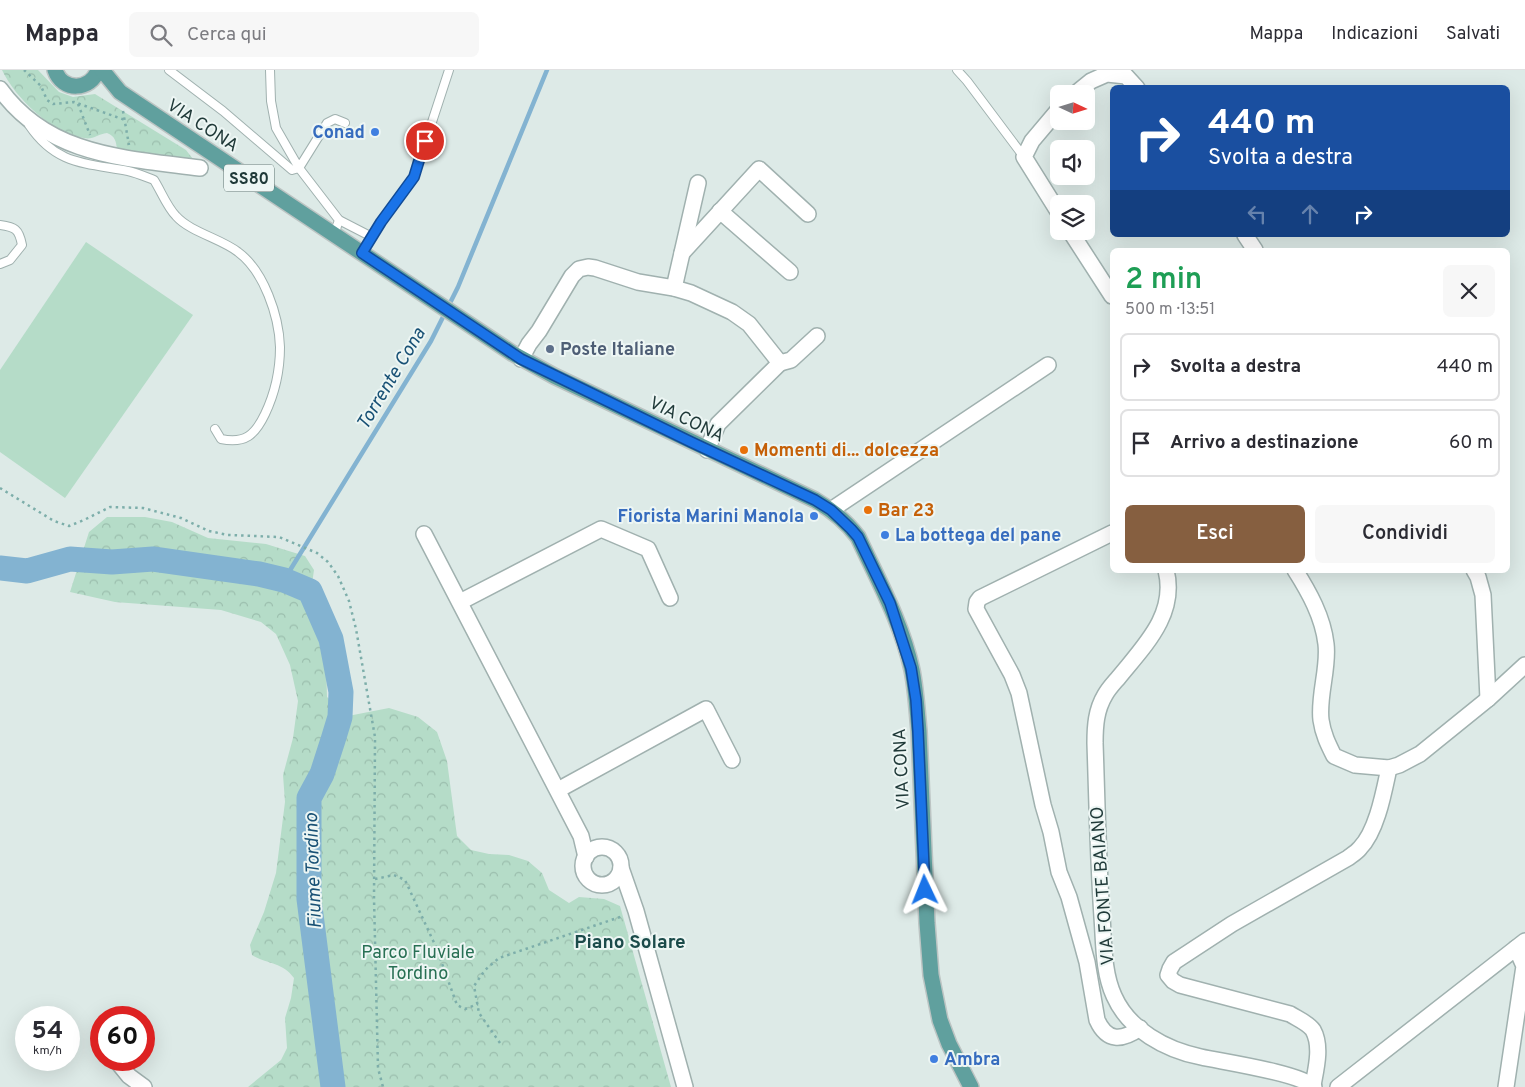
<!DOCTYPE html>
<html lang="it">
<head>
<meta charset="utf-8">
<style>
  :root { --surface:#fff; --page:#f7f7f7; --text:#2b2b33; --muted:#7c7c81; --line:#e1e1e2; --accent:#865f40 }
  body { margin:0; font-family:Overpass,sans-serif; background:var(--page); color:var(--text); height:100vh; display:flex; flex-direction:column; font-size:19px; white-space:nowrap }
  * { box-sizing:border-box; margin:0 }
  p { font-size:16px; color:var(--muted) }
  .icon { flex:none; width:28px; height:28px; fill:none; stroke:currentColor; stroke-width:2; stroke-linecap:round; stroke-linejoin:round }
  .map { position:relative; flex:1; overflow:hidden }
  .drawer { position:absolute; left:1110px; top:178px; width:400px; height:325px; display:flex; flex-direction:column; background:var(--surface); border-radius:8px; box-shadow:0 5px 20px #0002 }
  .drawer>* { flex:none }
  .top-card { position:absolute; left:1110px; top:15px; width:400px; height:152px; border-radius:8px; box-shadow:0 5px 20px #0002; background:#1a4fa0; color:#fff; overflow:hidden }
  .needle { width:32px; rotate:94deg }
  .tools { position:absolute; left:1050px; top:15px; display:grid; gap:10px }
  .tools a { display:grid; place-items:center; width:45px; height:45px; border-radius:8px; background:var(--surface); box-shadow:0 5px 20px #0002; font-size:25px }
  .speed { position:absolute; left:15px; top:936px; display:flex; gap:10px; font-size:25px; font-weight:700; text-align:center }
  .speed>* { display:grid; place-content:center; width:65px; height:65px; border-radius:50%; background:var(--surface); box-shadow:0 5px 20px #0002; line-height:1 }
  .speed small { font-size:12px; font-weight:400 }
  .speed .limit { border:8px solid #d22; background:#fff; color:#111 }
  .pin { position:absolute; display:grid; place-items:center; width:42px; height:42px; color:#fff; margin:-21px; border:2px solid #fff; border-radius:50%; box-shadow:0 1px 5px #0007 }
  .me { position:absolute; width:55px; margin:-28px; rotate:358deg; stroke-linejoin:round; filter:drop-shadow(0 0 4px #0008) }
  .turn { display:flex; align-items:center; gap:18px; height:105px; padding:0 15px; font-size:22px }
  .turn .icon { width:65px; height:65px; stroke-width:2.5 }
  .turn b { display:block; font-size:35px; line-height:42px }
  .lanes { display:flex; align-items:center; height:48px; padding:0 15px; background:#0003; justify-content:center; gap:25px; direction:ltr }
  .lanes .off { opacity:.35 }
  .round { display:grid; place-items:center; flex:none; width:52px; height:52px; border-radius:8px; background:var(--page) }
  .summary { display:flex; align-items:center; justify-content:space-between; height:85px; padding:0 15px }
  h1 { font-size:30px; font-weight:600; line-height:38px; color:#1e9e55 }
  .button { display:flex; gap:10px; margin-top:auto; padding:10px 15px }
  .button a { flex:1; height:58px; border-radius:8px; background:var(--accent); color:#fff; font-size:20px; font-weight:600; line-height:58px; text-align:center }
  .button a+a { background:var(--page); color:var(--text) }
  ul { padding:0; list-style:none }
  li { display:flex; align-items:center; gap:15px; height:68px; margin:0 10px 8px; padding:0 5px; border:2px solid var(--line); border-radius:8px }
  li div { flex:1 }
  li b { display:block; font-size:19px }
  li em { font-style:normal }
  header { display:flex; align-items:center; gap:30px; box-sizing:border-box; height:70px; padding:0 25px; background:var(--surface); border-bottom:1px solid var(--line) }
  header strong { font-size:24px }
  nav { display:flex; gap:28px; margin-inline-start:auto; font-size:18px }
  .search { width:350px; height:45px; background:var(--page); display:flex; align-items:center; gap:12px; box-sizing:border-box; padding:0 18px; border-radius:8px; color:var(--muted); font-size:19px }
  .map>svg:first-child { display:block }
</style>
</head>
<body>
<header>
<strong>Mappa</strong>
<div class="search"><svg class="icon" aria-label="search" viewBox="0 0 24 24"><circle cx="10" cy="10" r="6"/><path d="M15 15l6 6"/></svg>Cerca qui</div>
<nav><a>Mappa</a><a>Indicazioni</a><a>Salvati</a></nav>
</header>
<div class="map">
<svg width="1525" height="1017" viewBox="0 0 1525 1017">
  <defs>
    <pattern id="forest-crowns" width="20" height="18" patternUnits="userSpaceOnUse" patternTransform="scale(1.25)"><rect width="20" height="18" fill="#b5dcc8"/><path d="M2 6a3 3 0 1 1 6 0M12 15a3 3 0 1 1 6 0" fill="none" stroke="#9bbead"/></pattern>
  </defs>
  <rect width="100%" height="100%" fill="#ddeae7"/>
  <g fill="url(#forest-crowns)">
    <path d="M2 0H38L59 22 73 27 95 24 186 80 196 93 117 79C116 71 115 66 107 63 98 64 93 70 84 68 53 64 15 28 2 0Z"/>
    <path d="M107 447H145L172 452 208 468 266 474 305 486 314 500 308 542 326 591 327 627 348 646 389 638 418 647 437 662 447 691 457 766 471 780 489 784 509 785 528 791 542 803 549 820 569 833 579 827 604 829 620 836 671 1017H248L281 990 287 978 285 948 291 928 294 908C283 892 266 894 252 885L250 875 264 842 276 803 285 732 283 705 293 668 298 631 290 595 276 564 261 552 221 540 115 532 70 522 89 462Z"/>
  </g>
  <polygon fill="#b5dcc8" points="86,172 193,245 65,428 0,382 0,300"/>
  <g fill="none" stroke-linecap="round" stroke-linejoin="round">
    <polyline stroke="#83b3d1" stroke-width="4.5" points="284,510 431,271 458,217 547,0"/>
    <polyline stroke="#83b3d1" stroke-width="25" points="0,498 27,501 70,489 112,492 153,489 259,504 284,510 310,521 331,569 341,622 340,647 333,670 322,704 309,728 309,829 333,1017"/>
    <g stroke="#a0b1af" stroke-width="10">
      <g id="lane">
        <polyline points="169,0 223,41 292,100 299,98 339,150 334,165"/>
        <polyline points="270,0 271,31 276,58 299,98 327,53 335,49 345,53"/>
        <polyline points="957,0 967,11 1024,87"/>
        <path d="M29 55C56 95 85 93 128 101 137 103 146 107 154 110 161 121 167 137 176 146 190 162 222 169 238 182 264 201 279 246 280 277 280 300 275 323 265 344 255 365 245 374 221 369L215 359"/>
        <polyline points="339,150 372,167"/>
        <path d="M0 155C15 157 19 159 22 175L10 190 0 194"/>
        <polyline points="362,183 381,152 414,107 449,0"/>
      </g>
    </g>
    <g stroke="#a0b1af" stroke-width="18">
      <g id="street">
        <path d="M0 19C48 86 125 88 200 98"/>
        <polyline points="1075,24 1091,11 1107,4 1126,6 1137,18"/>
        <polyline points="1059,39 1032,71 1024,87 1059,143"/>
        <polyline points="720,141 790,202"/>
        <polyline points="1070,161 1112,226"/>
        <polyline points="1245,165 1255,180"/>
        <polyline points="682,183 759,99 808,144"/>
        <polyline points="674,218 698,113"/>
        <polyline points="521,289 529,274 539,261 572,206 579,199 588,197 595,198 638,212 674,218 691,223 732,242 749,254 780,293 718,354 707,380"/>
        <polyline points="780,293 791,290 817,266"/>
        <polyline points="831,440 1048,295"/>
        <path d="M1112 463 980 528 977 532 976 539 1012 605 1019 623 1043 735 1051 762 1059 802 1069 827 1087 892 1097 950C1107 972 1122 971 1140 958"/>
        <polyline points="424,464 581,766 586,787"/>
        <path d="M1166 500C1177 544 1145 575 1119 607 1114 613 1109 618 1105 625 1096 640 1095 656 1095 673 1097 731 1098 789 1102 847 1104 873 1103 902 1114 926 1129 960 1166 980 1201 987 1224 992 1300 1003 1314 1017"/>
        <path d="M1295 500C1309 522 1323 547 1326 574 1329 598 1318 626 1321 650 1323 664 1328 674 1334 686L1355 695 1389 698 1399 695 1420 684 1488 629 1525 595"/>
        <polyline points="1474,500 1478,507 1483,525 1488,629"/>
        <polyline points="460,532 601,459 648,479 670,528"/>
        <polyline points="558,720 706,639 732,690"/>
        <circle cx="602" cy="796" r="19"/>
        <polyline points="621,798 636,841 685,1017"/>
        <polyline points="116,990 129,1006 144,1017"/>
        <path d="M1313 1015C1316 999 1322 976 1313 960 1308 953 1298 949 1290 944L1180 915 1173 911 1168 905 1170 899 1174 892 1232 854 1348 788C1352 785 1357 782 1360 778 1377 761 1384 721 1389 698"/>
        <polyline points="1338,1017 1525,871"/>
        <polyline points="1506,1017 1524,896 1516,878"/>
      </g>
    </g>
    <g stroke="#bcc4c3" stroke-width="18">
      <g id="primary">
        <path d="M55 0C62 22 91 21 98 0"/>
        <path d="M102 0 120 22 512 283 554 306 815 430C832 440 846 451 858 467 878 510 902 553 912 600 916 620 917 640 919 661L927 853 931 905 940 950 949 974 971 1017"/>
      </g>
    </g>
    <g stroke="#7daeaa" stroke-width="2.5" stroke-dasharray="2.5 4" stroke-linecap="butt">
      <polyline points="24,0 41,16 47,30 53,34 74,32 125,50"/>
      <polyline points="78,34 90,65"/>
      <polyline points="123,41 129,75"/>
      <polyline points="0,418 54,451 69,456 84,450 110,437 143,438 181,448 209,461 228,465 279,467 317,483 328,492 338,506 349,531 356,559 375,667 374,828 378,998 383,1017"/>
      <polyline points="375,809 394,805 405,810 436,877 457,935 465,939 478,934"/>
      <polyline points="500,973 479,943 474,916 485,900 499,888 623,846"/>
    </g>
    <use href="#lane" stroke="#fff" stroke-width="8"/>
    <use href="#street" stroke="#fff" stroke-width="15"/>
    <use href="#primary" stroke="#60a09e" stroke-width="15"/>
  </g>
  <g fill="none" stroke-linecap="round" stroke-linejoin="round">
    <g stroke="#114b97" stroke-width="12">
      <polyline id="route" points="425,71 414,107 381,152 362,183 521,289 691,372 815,430 831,440 851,459 858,467 890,533 911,598 916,630 918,661 925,820"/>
    </g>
    <use href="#route" stroke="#1a73e8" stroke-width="9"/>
  </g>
  <g fill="#3f7fe0" stroke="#edf6f4" stroke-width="2">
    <circle cx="375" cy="62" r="5"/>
    <circle cx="814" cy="446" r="5"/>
    <circle cx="885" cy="465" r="5"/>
    <circle cx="934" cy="989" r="5"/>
  </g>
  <circle fill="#5c6f8a" stroke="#edf6f4" stroke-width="2" cx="550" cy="279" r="5"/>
  <g fill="#e8710a" stroke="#edf6f4" stroke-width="2">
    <circle cx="744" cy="380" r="5"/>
    <circle cx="868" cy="440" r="5"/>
  </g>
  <g text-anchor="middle" stroke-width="4" stroke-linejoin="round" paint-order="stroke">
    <rect fill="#edf6f4" stroke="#5d7270" stroke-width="1" x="224" y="94.5" width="50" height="27" rx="4"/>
    <g font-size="16" font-weight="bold" fill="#1f3938">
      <text x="249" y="114">SS80</text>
    </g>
    <g font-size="18" fill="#1f3938" stroke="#edf6f4">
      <text transform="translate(203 55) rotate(33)" y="6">VIA CONA</text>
      <text transform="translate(687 349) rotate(26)" y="6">VIA CONA</text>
      <text transform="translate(901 699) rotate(-93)" y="6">VIA CONA</text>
      <text transform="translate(1102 816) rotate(-94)" y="6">VIA FONTE BAIANO</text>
    </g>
    <g font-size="18" font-weight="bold" fill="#366cbe" stroke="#edf6f4" text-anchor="end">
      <text x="365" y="68">Conad</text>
      <text x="804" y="452">Fiorista Marini Manola</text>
      <text x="895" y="471" text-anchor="start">La bottega del pane</text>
      <text x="944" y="995" text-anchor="start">Ambra</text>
    </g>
    <g font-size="18" font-weight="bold" fill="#4e5e75" stroke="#edf6f4" text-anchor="start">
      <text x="560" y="285">Poste Italiane</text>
    </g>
    <g font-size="18" font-weight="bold" fill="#c56008" stroke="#edf6f4" text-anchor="start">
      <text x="754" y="386">Momenti di... dolcezza</text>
      <text x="878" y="446">Bar 23</text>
    </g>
    <g font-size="18" fill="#287054" stroke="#edf6f4">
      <text x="418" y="888">Parco Fluviale<tspan x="418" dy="21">Tordino</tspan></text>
    </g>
    <g font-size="19" font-style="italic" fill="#185175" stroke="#edf6f4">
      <text transform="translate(390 308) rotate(-59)" y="7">Torrente Cona</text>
      <text transform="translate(312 801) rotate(-92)" y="7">Fiume Tordino</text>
    </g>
    <g font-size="19" font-weight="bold" fill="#1b4b4a" stroke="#edf6f4">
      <text x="630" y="878">Piano Solare</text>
    </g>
  </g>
</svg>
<div class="tools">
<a><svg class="needle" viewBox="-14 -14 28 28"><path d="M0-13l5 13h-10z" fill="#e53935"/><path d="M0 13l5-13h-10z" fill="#7c7c81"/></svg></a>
<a><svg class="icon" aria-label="sound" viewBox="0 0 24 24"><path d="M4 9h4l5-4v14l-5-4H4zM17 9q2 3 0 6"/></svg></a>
<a><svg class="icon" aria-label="layers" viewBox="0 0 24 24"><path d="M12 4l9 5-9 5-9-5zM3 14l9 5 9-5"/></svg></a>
</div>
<div class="speed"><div>54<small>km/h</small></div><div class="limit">60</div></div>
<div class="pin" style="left:425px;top:71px;background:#d93025"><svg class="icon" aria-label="arrive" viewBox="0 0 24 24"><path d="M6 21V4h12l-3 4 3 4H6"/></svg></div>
<svg class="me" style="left:925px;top:820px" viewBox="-20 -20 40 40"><path d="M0-17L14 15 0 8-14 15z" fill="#1a73e8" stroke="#fff" stroke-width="4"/></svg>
<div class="top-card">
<div class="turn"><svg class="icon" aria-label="right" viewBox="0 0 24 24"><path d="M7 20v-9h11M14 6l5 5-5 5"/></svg><div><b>440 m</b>Svolta a destra</div></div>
<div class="lanes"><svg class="icon off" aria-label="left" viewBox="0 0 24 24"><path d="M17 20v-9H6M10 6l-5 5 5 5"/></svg><svg class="icon off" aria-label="ahead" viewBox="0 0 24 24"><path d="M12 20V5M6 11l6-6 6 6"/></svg><svg class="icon" aria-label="right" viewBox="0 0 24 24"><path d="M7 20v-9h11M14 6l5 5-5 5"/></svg></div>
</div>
<section class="drawer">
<div class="summary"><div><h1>2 min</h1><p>500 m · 13:51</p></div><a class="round"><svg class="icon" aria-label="close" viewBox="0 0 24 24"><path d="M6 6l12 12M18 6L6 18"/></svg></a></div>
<ul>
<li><svg class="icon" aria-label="right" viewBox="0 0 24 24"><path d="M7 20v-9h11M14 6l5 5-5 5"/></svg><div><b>Svolta a destra</b></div><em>440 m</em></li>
<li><svg class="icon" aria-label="arrive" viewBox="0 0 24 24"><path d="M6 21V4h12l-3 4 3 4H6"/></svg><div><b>Arrivo a destinazione</b></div><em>60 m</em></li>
</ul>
<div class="button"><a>Esci</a><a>Condividi</a></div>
</section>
</div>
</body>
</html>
